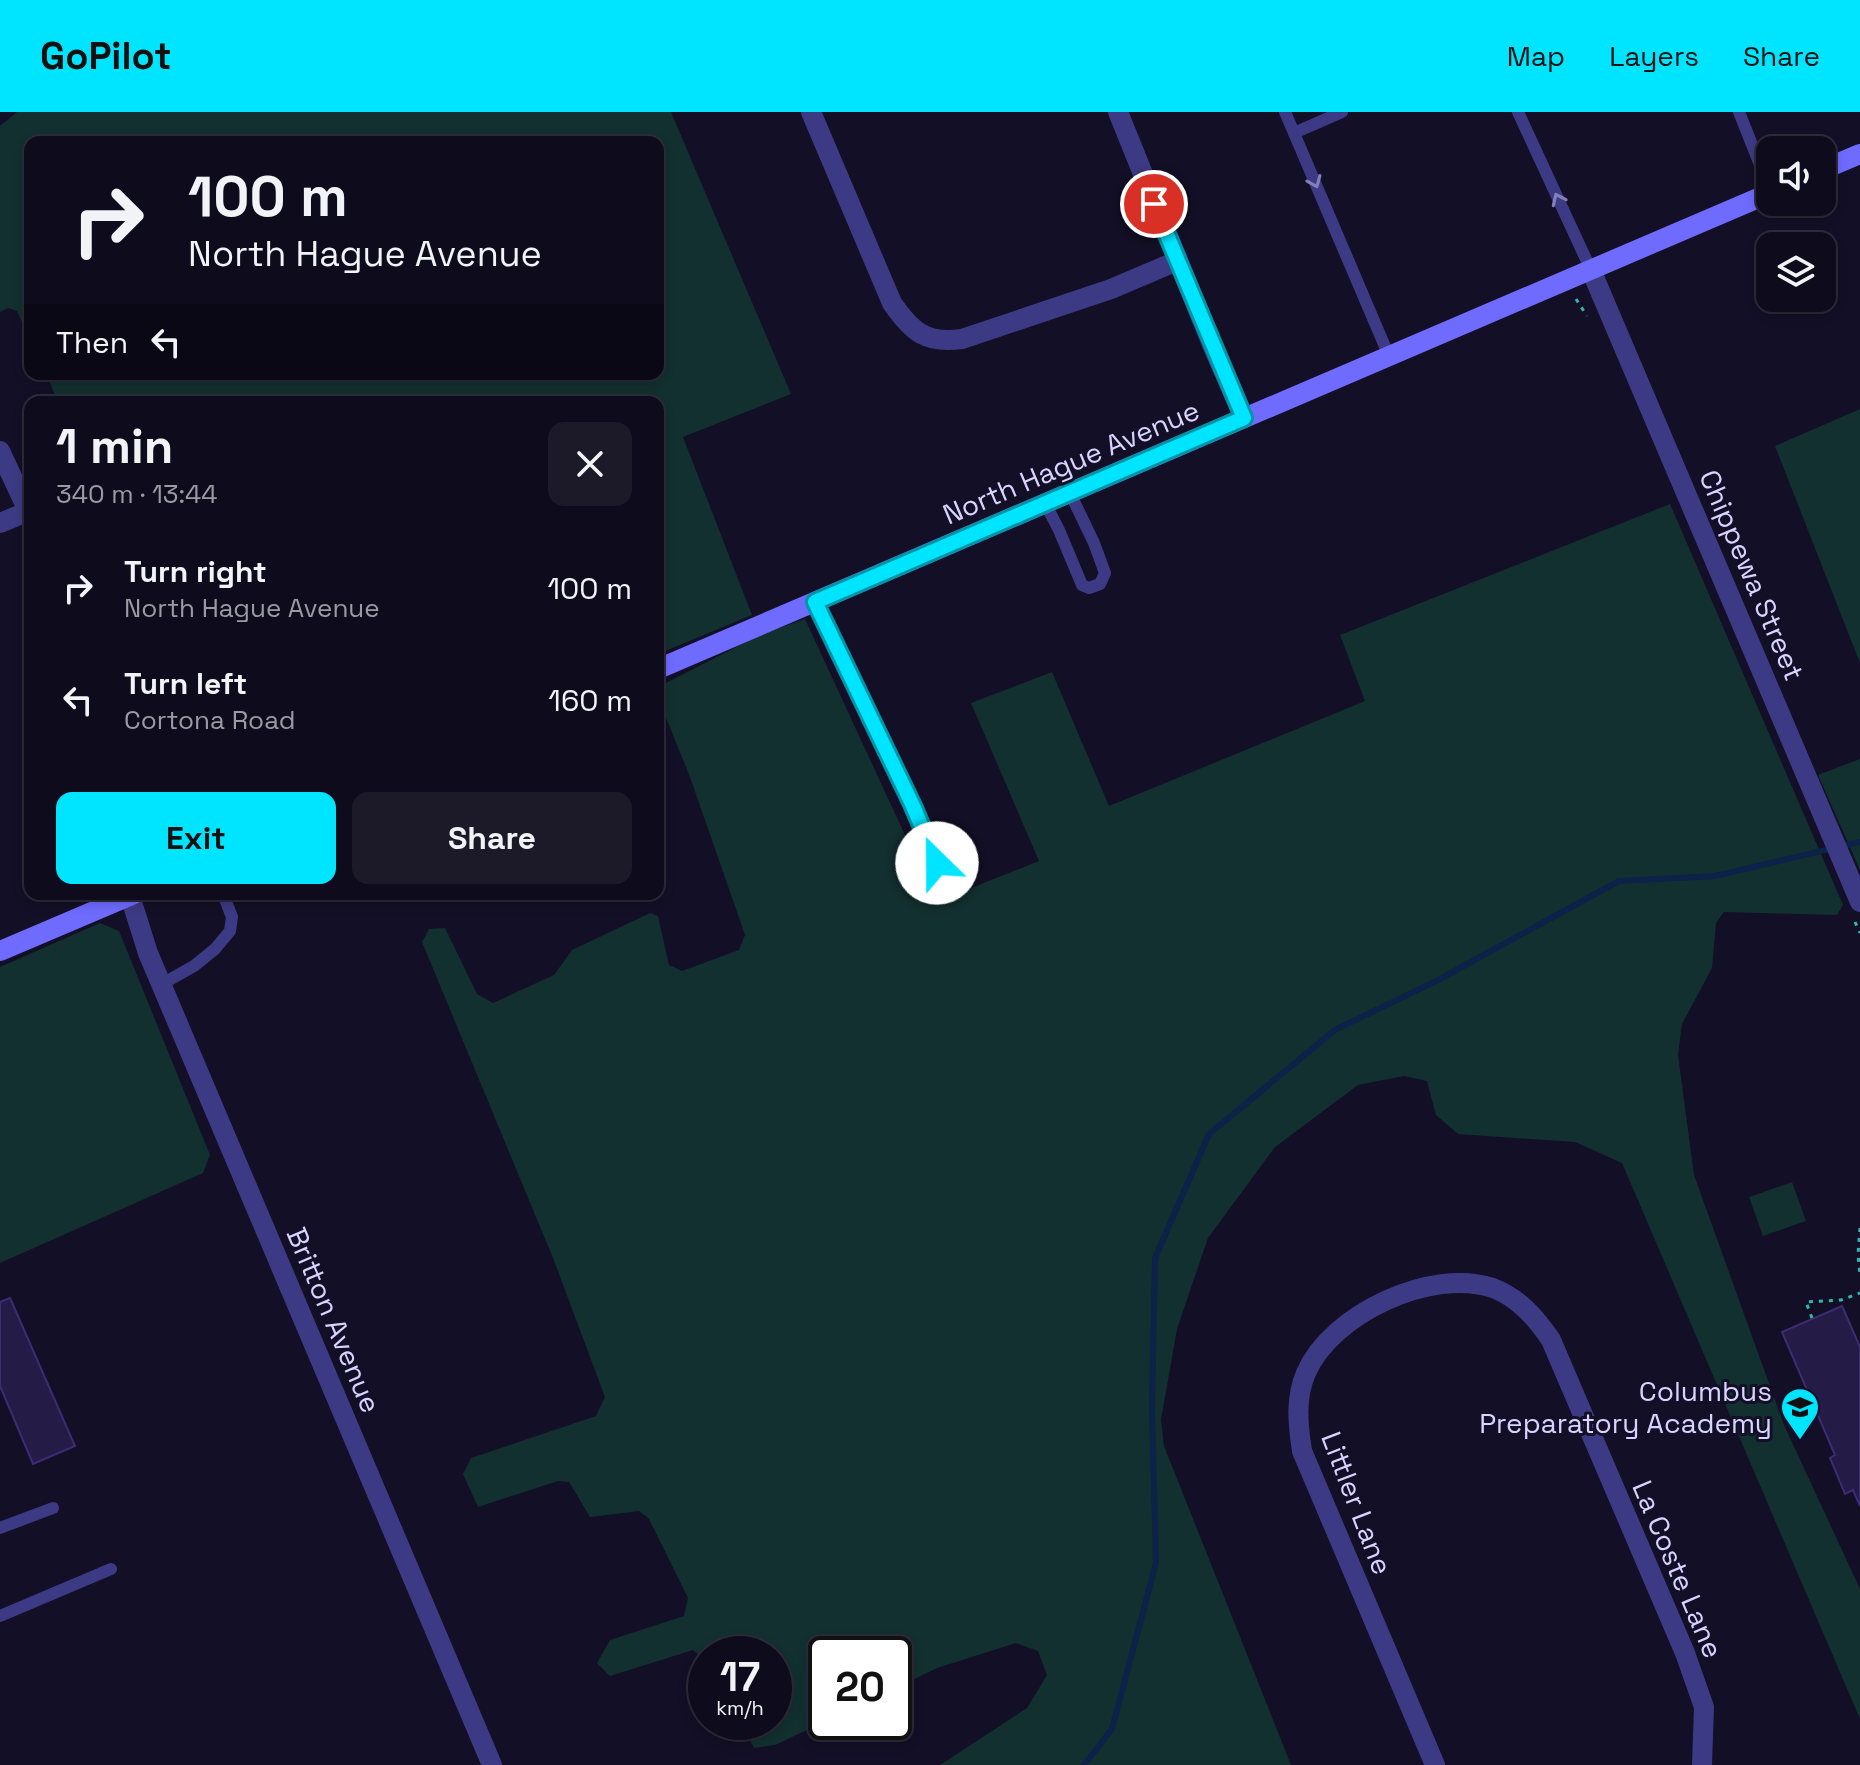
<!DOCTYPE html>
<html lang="en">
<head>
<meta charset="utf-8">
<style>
  :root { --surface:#0e0b1c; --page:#1c1929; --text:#f1f3f6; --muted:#9b9ba3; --line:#2e2b3b; --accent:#00e5ff }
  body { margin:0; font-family:"Space Grotesk",sans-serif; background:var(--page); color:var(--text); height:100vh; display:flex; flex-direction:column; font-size:30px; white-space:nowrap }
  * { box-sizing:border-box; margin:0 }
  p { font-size:26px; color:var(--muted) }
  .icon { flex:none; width:44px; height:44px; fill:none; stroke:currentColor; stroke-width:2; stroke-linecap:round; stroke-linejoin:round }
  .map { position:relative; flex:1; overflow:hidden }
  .drawer { position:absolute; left:24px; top:284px; width:640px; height:504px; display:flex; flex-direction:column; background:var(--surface); border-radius:16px; box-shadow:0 4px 12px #0003,0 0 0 2px var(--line) }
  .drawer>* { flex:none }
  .hud { position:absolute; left:24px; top:24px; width:640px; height:244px; border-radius:16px; box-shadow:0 4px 12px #0003,0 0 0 2px var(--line); background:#0e0b1c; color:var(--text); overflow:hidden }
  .tools { position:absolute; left:1756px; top:24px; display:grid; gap:16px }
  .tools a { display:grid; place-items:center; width:80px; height:80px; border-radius:16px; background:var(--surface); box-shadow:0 4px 12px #0003,0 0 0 2px var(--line); font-size:40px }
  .speed { position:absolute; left:688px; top:1524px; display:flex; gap:16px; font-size:40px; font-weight:700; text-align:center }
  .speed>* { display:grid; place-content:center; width:104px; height:104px; border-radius:50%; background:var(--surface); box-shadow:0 4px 12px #0003,0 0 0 2px var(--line); line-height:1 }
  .speed small { font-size:20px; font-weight:400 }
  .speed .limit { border:4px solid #111; border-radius:12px; background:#fff; color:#111 }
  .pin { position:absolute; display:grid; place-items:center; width:68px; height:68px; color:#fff; margin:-34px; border:4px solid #fff; border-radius:50%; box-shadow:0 2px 8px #0007 }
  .me { position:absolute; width:88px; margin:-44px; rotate:337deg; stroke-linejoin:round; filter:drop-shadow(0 0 6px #0008) }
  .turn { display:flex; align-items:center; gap:28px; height:168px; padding:0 32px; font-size:36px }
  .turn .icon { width:104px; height:104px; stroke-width:2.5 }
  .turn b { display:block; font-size:56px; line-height:68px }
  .then { display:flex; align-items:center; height:76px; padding:0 32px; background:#0003; gap:16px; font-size:30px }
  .round { display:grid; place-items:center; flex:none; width:84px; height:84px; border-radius:16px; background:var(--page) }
  .summary { display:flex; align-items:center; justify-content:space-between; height:136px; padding:0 32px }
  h1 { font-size:48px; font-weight:600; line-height:60px }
  .action { display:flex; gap:16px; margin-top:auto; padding:16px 32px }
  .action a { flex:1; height:92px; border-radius:16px; background:var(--accent); color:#111; font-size:32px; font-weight:600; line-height:92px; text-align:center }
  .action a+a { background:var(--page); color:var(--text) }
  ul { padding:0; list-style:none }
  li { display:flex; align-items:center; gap:24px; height:112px; padding:0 32px }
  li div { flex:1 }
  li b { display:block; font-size:30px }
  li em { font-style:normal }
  header { display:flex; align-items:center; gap:48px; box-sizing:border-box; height:112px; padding:0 40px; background:var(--accent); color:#111 }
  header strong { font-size:38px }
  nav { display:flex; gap:44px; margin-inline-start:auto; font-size:28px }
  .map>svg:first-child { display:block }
</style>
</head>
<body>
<header>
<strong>GoPilot</strong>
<nav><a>Map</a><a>Layers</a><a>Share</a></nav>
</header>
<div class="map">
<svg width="1860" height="1653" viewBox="0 0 1860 1653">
  <rect width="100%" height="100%" fill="#130f26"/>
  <g fill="#12302f">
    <polygon points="17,0 671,0 791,282 683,325 752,503 658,542 658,290 58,290 46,262 658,262 658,30 30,30 30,228 17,199 8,196 0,200 0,14"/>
    <polygon points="1860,297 1860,551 1775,334"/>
    <polygon points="1670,392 1843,793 1837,803 1724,800 1716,811 1712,856 1682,912 1678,943 1694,1063 1784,1313 1860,1477 1860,1607 1622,1051 1575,1030 1458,1022 1436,1003 1427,969 1404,964 1358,973 1275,1035 1208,1126 1177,1217 1161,1308 1164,1334 1291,1653 940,1653 1027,1596 1047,1563 1038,1539 1016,1531 937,1556 894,1577 894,1542 826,1542 826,1609 775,1633 754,1636 740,1610 774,1610 774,1542 706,1542 706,1549 693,1538 610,1564 597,1551 610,1528 684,1504 688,1486 649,1407 639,1399 590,1405 569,1370 558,1369 478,1395 463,1362 471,1346 596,1304 605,1285 553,1146 422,830 429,817 445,816 477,882 493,891 554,863 572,838 650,801 658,804 669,853 682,859 739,838 745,823 690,665 658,586 658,575 760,523 805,507 936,790 1039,749 971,591 1052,560 1109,694 1365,589 1340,523"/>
    <polygon points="1860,647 1860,758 1818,663"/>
    <polygon points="100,811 119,819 210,1043 203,1061 0,1151 0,855"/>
    <polygon points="1792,1070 1806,1109 1763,1124 1749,1085"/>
  </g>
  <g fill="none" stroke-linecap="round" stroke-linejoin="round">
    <polyline stroke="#0c2248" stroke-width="6" points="1084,1653 1112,1617 1156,1451 1152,1297 1155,1146 1209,1022 1335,918 1438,868 1619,769 1715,764 1860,730"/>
  </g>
  <g fill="#241b47" stroke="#3b2d73" stroke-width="2">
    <polygon points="10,1186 75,1334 33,1352 0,1274 0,1190"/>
    <polygon points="1842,1194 1860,1235 1860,1394 1853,1378 1845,1382 1830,1346 1835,1343 1782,1220"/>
  </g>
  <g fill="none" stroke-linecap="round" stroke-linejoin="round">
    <g stroke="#2fb8b0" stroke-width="3" stroke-dasharray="4 6" stroke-linecap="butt">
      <polyline points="1576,187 1587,204"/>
      <polyline points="1855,810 1860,821"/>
      <polyline points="1860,1116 1858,1143 1860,1162"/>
      <polyline points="1812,1206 1806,1190 1841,1188 1860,1181"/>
    </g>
    <g stroke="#3d3a85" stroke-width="12">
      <polyline points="1285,0 1294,21"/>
      <polyline points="1342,0 1294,21 1389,244"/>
      <polyline points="1518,0 1591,158"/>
      <polyline points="1739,0 1770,78"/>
      <polyline points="1045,391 1059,418 1082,473 1089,476 1100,472 1105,461 1094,431 1070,381"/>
      <polyline points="815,490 913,694 937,751"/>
      <polyline points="162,872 194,854 215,837 230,819 232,805 223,782"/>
      <polyline points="0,1416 53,1396"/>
      <polyline points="0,1504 111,1457"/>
    </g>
    <g stroke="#3d3a85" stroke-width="20">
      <path d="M811 0 892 191C912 220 926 232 962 227L1111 177 1177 149"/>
      <polyline points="1118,0 1213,235 1244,306"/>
      <polyline points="1591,158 1860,790"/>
      <polyline points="0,339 30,403"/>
      <polyline points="0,411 29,399"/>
      <polyline points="130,784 148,841 492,1653"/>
      <path d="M1435 1653 1302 1339C1298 1313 1295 1286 1306 1261 1331 1202 1432 1155 1493 1176 1519 1186 1536 1206 1551 1228L1685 1541 1704 1595 1702 1653"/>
    </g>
    <g stroke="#6f6bff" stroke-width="20">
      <polyline points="1822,58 1860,42"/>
      <polyline points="658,557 1770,81"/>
      <polyline points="0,839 134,782"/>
    </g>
  </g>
  <defs><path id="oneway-chevron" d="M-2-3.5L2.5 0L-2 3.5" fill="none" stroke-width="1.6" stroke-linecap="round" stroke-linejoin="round" transform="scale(2)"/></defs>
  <g stroke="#837fbc">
    <use href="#oneway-chevron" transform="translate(1315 70) rotate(67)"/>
    <use href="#oneway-chevron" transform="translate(1558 87) rotate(-115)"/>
  </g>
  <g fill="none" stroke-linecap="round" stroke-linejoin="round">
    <g stroke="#0095a6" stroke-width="20">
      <polyline id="route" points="937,751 913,694 815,490 1244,306 1154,92"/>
    </g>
    <use href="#route" stroke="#00e5ff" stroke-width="14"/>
  </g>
  <defs>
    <g id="school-pin" transform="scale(2)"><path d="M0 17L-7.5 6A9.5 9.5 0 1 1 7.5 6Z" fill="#00e5ff" stroke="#130f26"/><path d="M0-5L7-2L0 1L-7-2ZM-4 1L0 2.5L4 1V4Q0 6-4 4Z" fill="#111"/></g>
  </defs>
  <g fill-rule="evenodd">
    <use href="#school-pin" x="1800" y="1295"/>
  </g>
  <g text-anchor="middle" stroke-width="6" stroke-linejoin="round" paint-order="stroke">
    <g font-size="28" fill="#d9d4ff" stroke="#130f26">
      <text transform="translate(1071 350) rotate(-23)" y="10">North Hague Avenue</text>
      <text transform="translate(1752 463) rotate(67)" y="10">Chippewa Street</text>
      <text transform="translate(334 1208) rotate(67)" y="10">Britton Avenue</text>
      <text transform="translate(1357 1391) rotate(69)" y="10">Littler Lane</text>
      <text transform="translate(1678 1457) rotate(67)" y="10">La Coste Lane</text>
    </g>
    <g font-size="28" fill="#d9d4ff" stroke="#130f26" text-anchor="end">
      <text x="1772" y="1289">Columbus<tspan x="1772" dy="32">Preparatory Academy</tspan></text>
    </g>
  </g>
</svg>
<div class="tools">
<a><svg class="icon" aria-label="sound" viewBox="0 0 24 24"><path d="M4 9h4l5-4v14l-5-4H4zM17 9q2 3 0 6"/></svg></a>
<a><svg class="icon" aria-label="layers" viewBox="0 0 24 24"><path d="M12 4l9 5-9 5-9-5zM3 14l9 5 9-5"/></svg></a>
</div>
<div class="speed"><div>17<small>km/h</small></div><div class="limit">20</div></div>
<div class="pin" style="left:1154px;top:92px;background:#d93025"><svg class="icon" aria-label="arrive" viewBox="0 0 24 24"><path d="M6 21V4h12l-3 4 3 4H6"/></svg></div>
<svg class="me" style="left:937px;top:751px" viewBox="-20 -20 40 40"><circle r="19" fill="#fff"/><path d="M0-13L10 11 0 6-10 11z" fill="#00e5ff"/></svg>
<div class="hud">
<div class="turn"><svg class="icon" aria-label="right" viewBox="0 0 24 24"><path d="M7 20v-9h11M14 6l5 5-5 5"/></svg><div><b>100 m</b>North Hague Avenue</div></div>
<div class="then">Then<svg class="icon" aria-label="left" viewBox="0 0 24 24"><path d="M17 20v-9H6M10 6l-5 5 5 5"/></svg></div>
</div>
<section class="drawer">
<div class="summary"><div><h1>1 min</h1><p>340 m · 13:44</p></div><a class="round"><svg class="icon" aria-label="close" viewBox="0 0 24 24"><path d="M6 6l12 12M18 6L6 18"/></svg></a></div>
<ul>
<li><svg class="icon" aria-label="right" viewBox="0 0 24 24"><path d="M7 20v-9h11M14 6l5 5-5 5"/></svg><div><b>Turn right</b><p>North Hague Avenue</p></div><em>100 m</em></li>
<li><svg class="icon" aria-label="left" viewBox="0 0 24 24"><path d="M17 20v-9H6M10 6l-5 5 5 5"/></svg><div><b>Turn left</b><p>Cortona Road</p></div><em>160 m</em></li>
</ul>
<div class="action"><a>Exit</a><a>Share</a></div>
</section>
</div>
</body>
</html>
